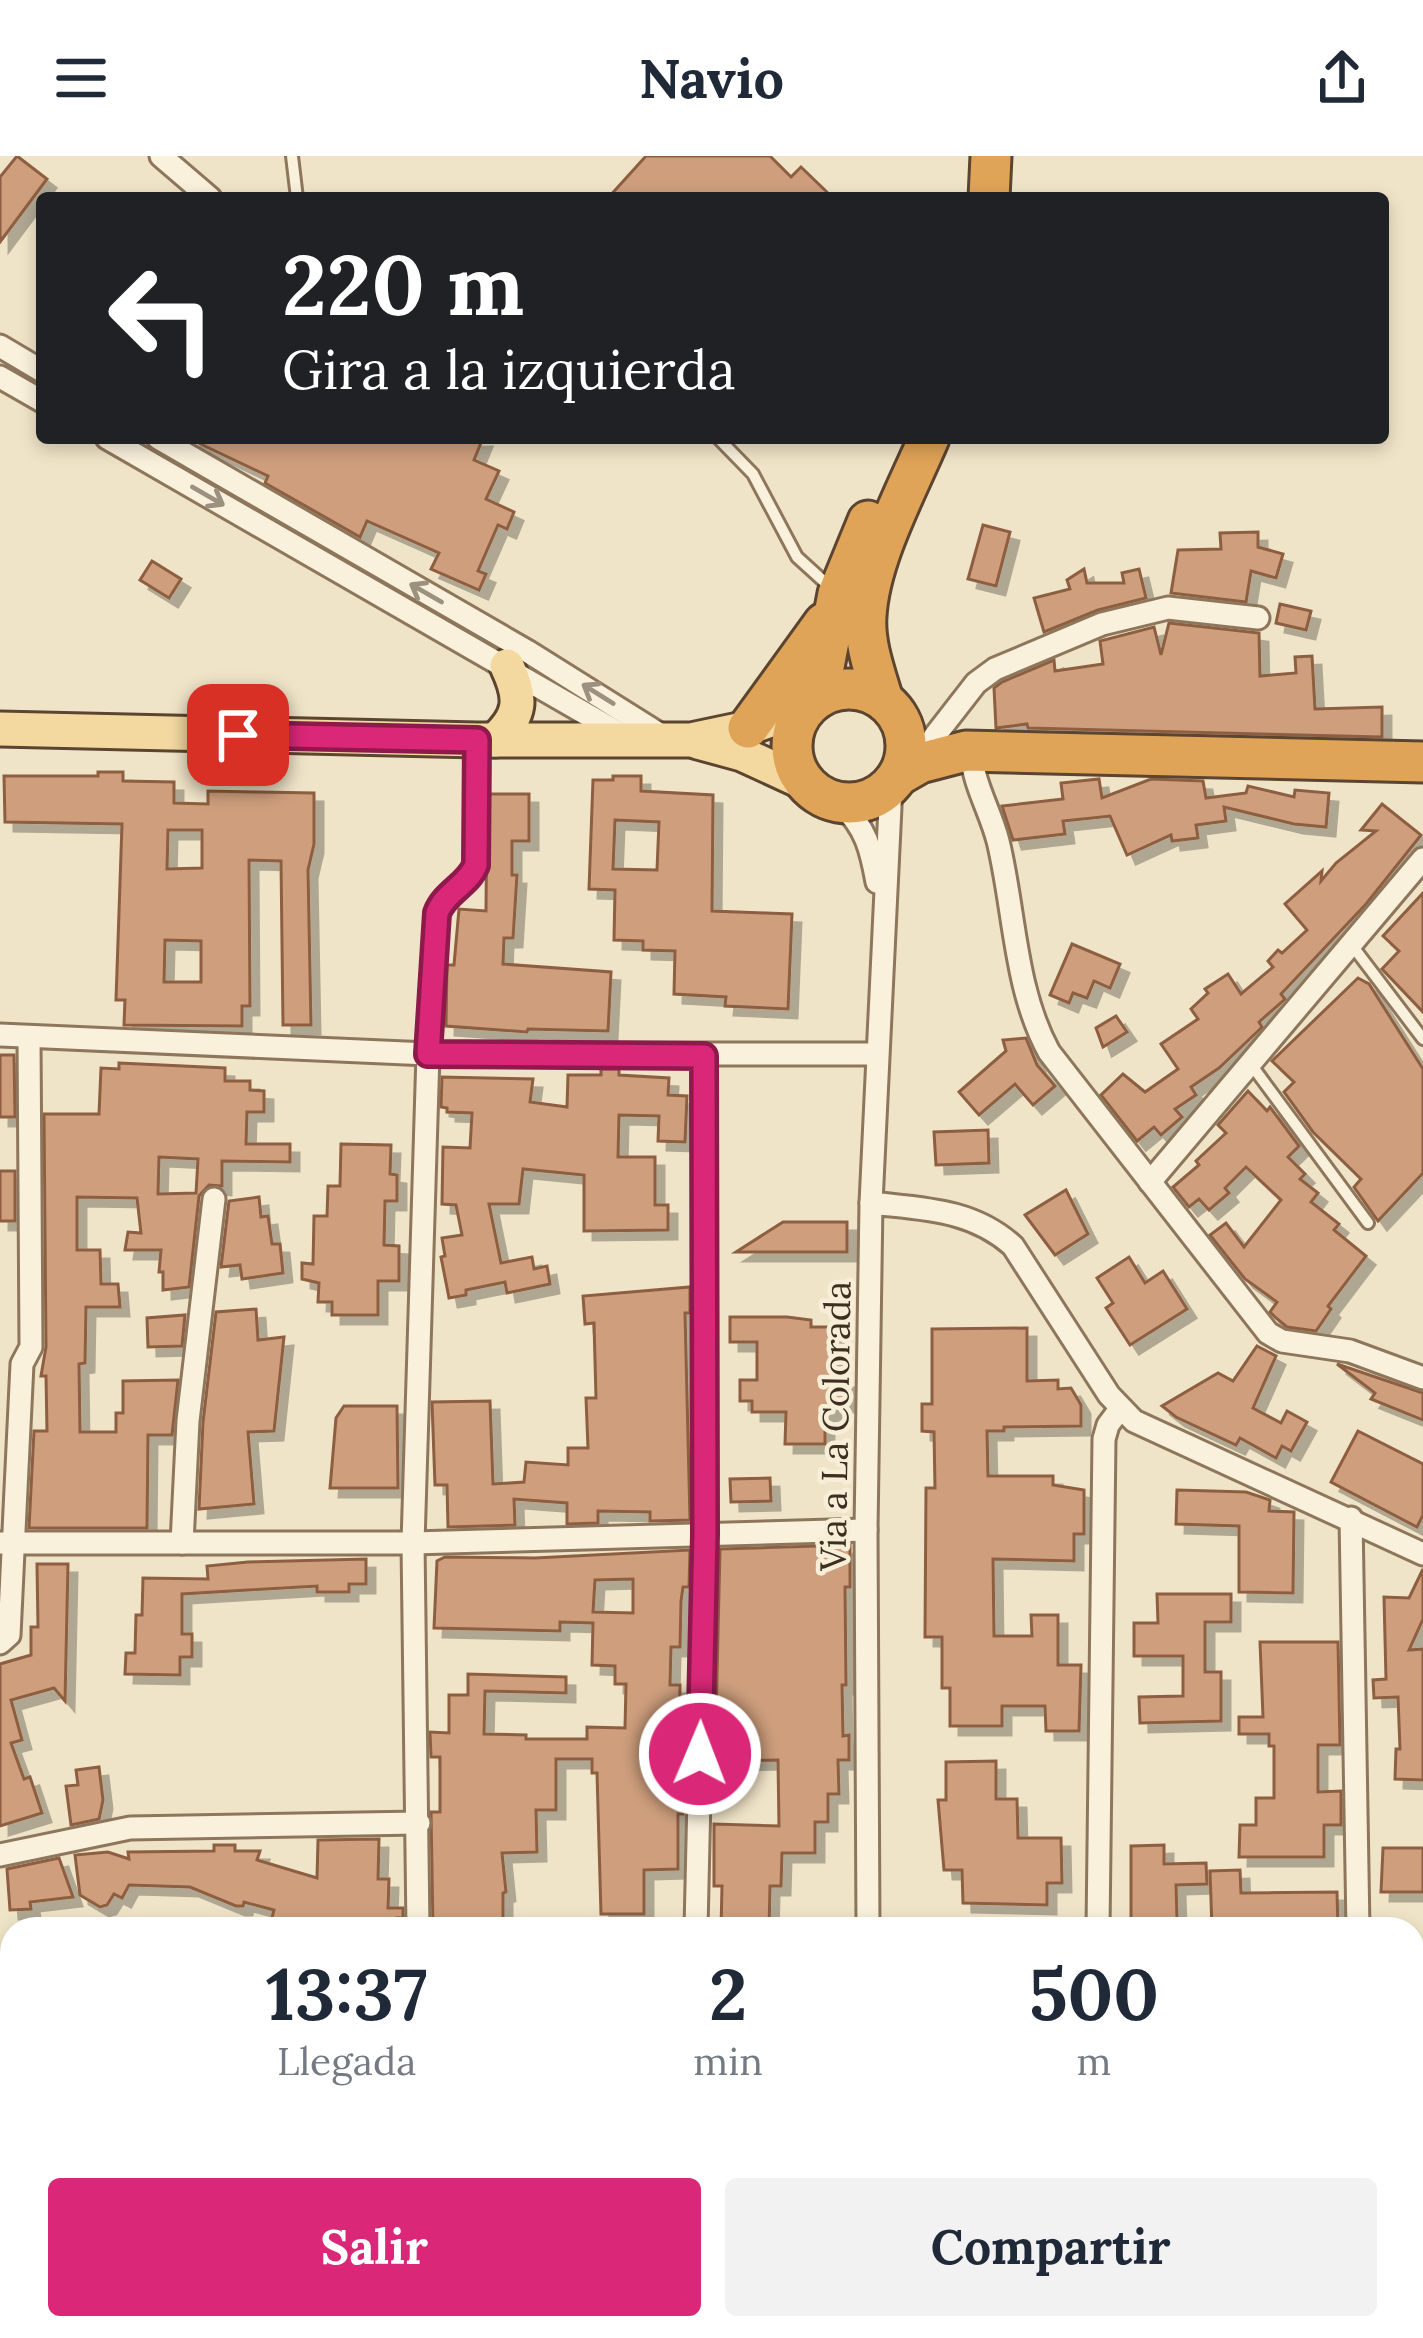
<!DOCTYPE html>
<html lang="es">
<head>
<meta charset="utf-8">
<style>
  :root { --surface:#fff; --page:#f2f2f3; --text:#1f2937; --muted:#747a83; --accent:#db2777 }
  body { margin:0; font-family:Lora,serif; background:var(--page); color:var(--text); height:100vh; display:flex; flex-direction:column; font-size:45px; white-space:nowrap }
  * { box-sizing:border-box; margin:0 }
  p { font-size:39px; color:var(--muted) }
  .icon { flex:none; width:66px; height:66px; fill:none; stroke:currentColor; stroke-width:2; stroke-linecap:round; stroke-linejoin:round }
  .map { position:relative; flex:1; overflow:hidden }
  .panel { position:absolute; left:0px; top:1761px; width:1425px; height:423px; display:flex; flex-direction:column; background:var(--surface); border-radius:36px 36px 0 0; box-shadow:0 6px 18px #0003 }
  .panel>* { flex:none }
  .hud { position:absolute; left:36px; top:36px; width:1353px; height:252px; border-radius:12px; box-shadow:0 6px 18px #0003; background:#202124; color:#fff; overflow:hidden }
  .pin { position:absolute; display:grid; place-items:center; width:102px; height:102px; color:#fff; margin:-51px; border-radius:24px; box-shadow:0 6px 18px #0006 }
  .me { position:absolute; width:132px; margin:-66px; rotate:1deg; stroke-linejoin:round; filter:drop-shadow(0 0 9px #0008) }
  .turn { display:flex; align-items:center; gap:42px; height:252px; padding:0 48px; font-size:54px }
  .turn .icon { width:156px; height:156px; stroke-width:2.5 }
  .turn b { display:block; font-size:84px; line-height:102px }
  .eta { display:flex; justify-content:space-evenly; align-items:center; height:204px; text-align:center }
  .eta b { font-size:72px; font-weight:700; line-height:84px }
  .action { display:flex; gap:24px; margin-top:auto; padding:24px 48px }
  .action a { flex:1; height:138px; border-radius:12px; background:var(--accent); color:#fff; font-size:48px; font-weight:700; line-height:138px; text-align:center }
  .action a+a { background:var(--page); color:var(--text) }
  header { display:flex; justify-content:space-between; align-items:center; height:156px; padding:0 48px; background:var(--surface); font-size:54px; font-weight:700 }
  .map>svg:first-child { display:block }
</style>
</head>
<body>
<header><svg class="icon" aria-label="menu" viewBox="0 0 24 24"><path d="M4 6h16M4 12h16M4 18h16"/></svg>Navio<svg class="icon" aria-label="share" viewBox="0 0 24 24"><path d="M12 15V3M7 8l5-5 5 5M5 13v7h14v-7"/></svg></header>
<div class="map">
<svg width="1423" height="2182" viewBox="0 0 1423 2182">
  <defs>
    <filter id="shadow"><feDropShadow dx="9" dy="9" stdDeviation="0" flood-color="#0004"/></filter>
  </defs>
  <rect width="100%" height="100%" fill="#f0e4c8"/>
  <polygon fill="#c9cf9b" points="1181,2172 1246,2173 1246,2182 1181,2182"/>
  <g fill="#cf9f7d" stroke="#8d5f41" stroke-width="3" fill-rule="evenodd" filter="url(#shadow)">
    <polygon points="17,0 47,23 0,86 0,21"/>
    <polygon points="646,0 770,0 791,21 801,11 833,42 608,42"/>
    <polygon points="188,282 483,282 474,304 499,315 486,343 514,356 507,373 498,369 478,415 486,418 479,434 431,413 439,397 367,365 360,381 265,327 268,320"/>
    <polygon points="983,369 1010,376 996,430 968,423"/>
    <polygon points="1258,376 1258,391 1283,398 1276,422 1251,415 1246,446 1171,437 1178,394 1221,393 1220,377"/>
    <polygon points="152,405 181,423 169,442 140,424"/>
    <polygon points="1084,413 1087,427 1124,427 1122,417 1139,413 1146,442 1098,454 1044,476 1034,442 1070,433 1067,424"/>
    <polygon points="1280,448 1311,455 1306,474 1276,467"/>
    <polygon points="1169,467 1259,477 1260,520 1296,517 1295,501 1312,500 1315,553 1382,551 1382,581 1028,572 1027,568 996,572 994,532 1002,526 1054,504 1055,515 1103,508 1100,485 1154,471 1161,499"/>
    <path d="M98 616H123V625L174 626V647L208 648V635L314 637V688L308 714 311 869H283L281 705 249 704 250 850H242V870L124 869 125 844H116L122 668 5 666 4 620H98ZM168 674H202V712L167 713ZM165 784 201 785V826H164Z"/>
    <path d="M613 620H641V635L713 639 712 755 792 758 788 853 725 850 726 841 674 838 675 795 643 794V785L614 784 615 734 589 733 593 624H613ZM615 664 659 666 657 714 613 713Z"/>
    <polygon points="1099,623 1102,642 1151,623 1203,625 1206,642 1246,637 1248,630 1294,641 1295,634 1329,637 1326,671 1294,668 1224,651 1226,665 1196,669 1198,682 1172,685 1171,679 1127,699 1110,660 1063,665 1065,678 1013,684 1002,650 1063,643 1061,627"/>
    <polygon points="487,638 529,638 529,685 512,685 512,719 517,719 513,782 504,782 503,808 611,816 608,875 528,873 527,876 446,870 447,809 454,809 459,753 486,755"/>
    <polygon points="1382,648 1421,679 1366,748 1281,838 1285,843 1259,866 1262,871 1258,875 1219,912 1191,931 1196,939 1175,953 1182,961 1161,979 1154,971 1137,985 1101,939 1123,918 1145,936 1178,913 1161,888 1198,863 1191,853 1208,837 1205,833 1228,818 1241,838 1273,811 1268,805 1278,794 1282,797 1307,774 1285,748 1322,715 1321,725 1336,707 1376,675 1361,674"/>
    <polygon points="1423,737 1423,856 1382,813 1399,795 1383,780"/>
    <polygon points="1072,788 1120,808 1110,832 1094,825 1087,842 1073,837 1069,847 1050,839"/>
    <polygon points="1358,822 1369,828 1423,913 1423,1017 1378,1065 1354,1031 1361,1023 1313,976 1284,936 1294,926 1272,905"/>
    <polygon points="1116,860 1127,876 1103,891 1096,872"/>
    <polygon points="1026,882 1037,909 1055,930 1033,949 1015,928 979,959 959,936 1006,895 1003,884"/>
    <polygon points="0,899 14,899 15,961 0,961"/>
    <path d="M119 907 225 912V925H250V934L264 935V956H247L246 988H290V1006L222 1005V1030L209 1029 199 1040 189 1131 163 1134V1116H159L161 1094H125L128 1076 141 1077 137 1042 77 1041V1094H100L101 1128H118L120 1151H86L85 1207 79 1208 80 1276H116V1257H123V1225L178 1224 172 1279H148L147 1372H29L34 1275H47L46 1220H41L46 1191 44 958H99L101 912 119 913ZM159 1001 198 1003 196 1037 158 1038Z"/>
    <polygon points="601,913 619,913 619,919 669,922 668,939 687,940 685,986 658,985 659,960 619,959 618,1001 655,1001 655,1049 668,1049 668,1074 584,1075 584,1019 523,1013 519,1048 489,1048 501,1107 532,1101 534,1113 547,1110 550,1128 507,1137 505,1126 466,1134 466,1139 449,1142 441,1101 445,1100 442,1082 462,1079 456,1049 442,1048 443,991 470,992 472,957 447,956 447,952 441,951 442,921 533,923 530,946 567,951 568,919 601,919"/>
    <polygon points="1248,935 1267,955 1270,951 1299,990 1288,1001 1305,1018 1300,1023 1318,1037 1311,1046 1339,1068 1334,1074 1366,1100 1328,1150 1331,1153 1316,1175 1287,1171 1276,1162 1270,1156 1277,1146 1245,1123 1210,1079 1226,1067 1244,1091 1281,1044 1246,1011 1225,1032 1229,1037 1209,1054 1199,1043 1189,1051 1173,1031 1199,1009 1196,1005 1226,977 1218,969"/>
    <polygon points="988,974 989,1007 936,1009 934,976"/>
    <polygon points="341,988 391,989 390,1018 397,1019 397,1045 385,1045 384,1089 399,1090 399,1125 378,1125 378,1159 332,1159 332,1146 318,1146 319,1127 302,1123 302,1107 313,1108 314,1060 327,1060 328,1030 340,1030"/>
    <rect x="0" y="1015" width="15" height="50"/>
    <polygon points="1066,1034 1088,1078 1055,1099 1025,1059"/>
    <polygon points="259,1041 261,1061 268,1060 272,1088 280,1088 283,1117 242,1123 240,1109 221,1111 229,1045"/>
    <polygon points="783,1066 847,1066 847,1096 736,1096"/>
    <polygon points="1129,1101 1145,1127 1163,1115 1187,1153 1130,1189 1106,1152 1113,1147 1097,1122"/>
    <polygon points="690,1131 690,1157 685,1157 690,1364 650,1365 650,1356 598,1355 598,1367 567,1368 567,1347 514,1343 515,1369 448,1371 447,1329 435,1329 432,1246 490,1245 493,1328 524,1326 526,1306 568,1309 568,1292 588,1292 586,1242 596,1242 594,1167 585,1168 583,1140"/>
    <polygon points="256,1153 258,1184 284,1181 274,1275 248,1276 254,1348 199,1353 203,1266 216,1156"/>
    <polygon points="185,1159 182,1190 148,1191 147,1162"/>
    <polygon points="730,1161 787,1161 811,1164 811,1171 836,1171 836,1223 846,1223 846,1247 833,1247 833,1256 825,1256 825,1288 785,1288 786,1256 752,1256 752,1245 740,1245 740,1224 757,1224 757,1186 730,1186"/>
    <polygon points="1027,1172 1027,1225 1058,1224 1058,1233 1071,1232 1081,1249 1081,1270 1004,1271 1004,1275 987,1275 988,1320 1053,1320 1053,1329 1084,1334 1084,1378 1074,1378 1074,1405 993,1403 994,1480 1032,1480 1031,1459 1058,1459 1058,1509 1081,1509 1079,1575 1046,1575 1045,1550 1002,1550 1002,1570 950,1570 950,1532 942,1532 942,1481 925,1481 926,1332 935,1332 934,1276 922,1275 922,1248 932,1248 932,1173"/>
    <polygon points="1257,1190 1276,1200 1253,1252 1281,1267 1287,1255 1307,1266 1291,1295 1282,1290 1276,1302 1240,1282 1236,1289 1176,1261 1162,1250 1218,1217 1233,1225"/>
    <polygon points="1337,1208 1423,1237 1423,1264 1371,1243 1375,1237"/>
    <polygon points="344,1250 397,1250 398,1332 330,1332 336,1262"/>
    <polygon points="1358,1275 1423,1308 1423,1359 1417,1371 1331,1326"/>
    <polygon points="770,1322 771,1345 731,1346 730,1323"/>
    <polygon points="1177,1334 1246,1336 1270,1344 1269,1355 1294,1356 1293,1437 1239,1436 1239,1370 1176,1368"/>
    <polygon points="850,1389 850,1431 845,1431 846,1529 842,1529 843,1580 849,1579 849,1604 838,1604 839,1638 828,1638 828,1666 815,1666 815,1697 782,1697 781,1730 770,1730 769,1773 721,1773 722,1730 714,1730 714,1668 779,1670 778,1604 715,1605 720,1393"/>
    <path d="M690 1394 689 1431H683L681 1445 680 1491H671L670 1529H680L679 1627H683V1658H678V1713L644 1714V1758H601L597 1617H592V1603H556V1654H536L537 1696 502 1697 506 1736 503 1737V1770L433 1773 431 1656H440V1601H431L430 1576 449 1577V1539H468V1518L566 1521V1537L485 1535 484 1578 526 1579V1583H587V1571L625 1572 626 1528H615V1510L592 1509 593 1467 560 1466V1475L434 1472 437 1405 445 1401 535 1402ZM633 1423V1457L593 1456 595 1424Z"/>
    <polygon points="366,1403 366,1428 349,1428 349,1436 317,1436 317,1430 182,1438 182,1478 192,1478 192,1501 180,1501 180,1519 125,1518 126,1497 135,1497 136,1459 142,1459 143,1422 208,1423 207,1410 248,1406"/>
    <polygon points="37,1408 68,1408 65,1545 54,1532 11,1544 22,1584 11,1587 24,1623 30,1621 42,1657 0,1670 0,1508 31,1499 31,1471 38,1471"/>
    <polygon points="1423,1413 1423,1463 1409,1494 1423,1493 1423,1624 1395,1623 1396,1593 1400,1593 1398,1541 1374,1542 1373,1524 1386,1523 1384,1441 1409,1442"/>
    <polygon points="1157,1438 1231,1438 1231,1466 1205,1466 1205,1516 1221,1516 1221,1565 1140,1567 1139,1541 1183,1540 1183,1500 1134,1500 1134,1467 1158,1467"/>
    <polygon points="1260,1486 1338,1486 1340,1589 1318,1589 1318,1636 1341,1635 1341,1669 1324,1669 1324,1701 1239,1701 1240,1669 1256,1669 1256,1642 1274,1642 1274,1590 1269,1590 1269,1578 1239,1578 1239,1561 1263,1561"/>
    <polygon points="996,1605 996,1643 1017,1643 1018,1682 1061,1682 1062,1727 1047,1727 1047,1749 963,1747 962,1714 944,1714 938,1644 946,1644 946,1606"/>
    <polygon points="99,1611 103,1644 99,1663 71,1669 66,1630 78,1629 76,1614"/>
    <polygon points="379,1683 378,1723 389,1723 388,1752 403,1752 403,1762 397,1762 397,1771 385,1773 269,1773 274,1754 244,1746 243,1750 236,1750 190,1731 129,1729 122,1742 114,1738 107,1749 100,1751 80,1739 75,1699 108,1696 129,1703 128,1696 214,1695 214,1689 235,1689 235,1695 260,1695 257,1704 317,1722 318,1684"/>
    <polygon points="1164,1689 1164,1708 1206,1707 1207,1728 1176,1729 1177,1763 1169,1763 1169,1773 1131,1773 1131,1690"/>
    <polygon points="1383,1692 1423,1692 1423,1736 1381,1736"/>
    <polygon points="59,1702 73,1741 30,1746 31,1753 10,1754 7,1713"/>
    <polygon points="1240,1714 1241,1737 1337,1736 1338,1773 1212,1773 1210,1715"/>
  </g>
  <g fill="none" stroke-linecap="round" stroke-linejoin="round">
    <g stroke="#8d765c" stroke-width="16">
      <g id="lane">
        <polyline points="292,0 297,42"/>
        <polyline points="718,282 753,318 797,401 830,431"/>
        <polyline points="1351,788 1423,883"/>
        <path d="M428 898 437 757C445 736 468 729 476 709L477 588"/>
        <polyline points="1250,907 1368,1067"/>
        <polyline points="0,2157 4,2182"/>
      </g>
    </g>
    <g stroke="#8d765c" stroke-width="27">
      <g id="street">
        <polyline points="161,0 210,42"/>
        <polyline points="0,190 42,215"/>
        <polyline points="0,221 42,245"/>
        <polyline points="107,282 626,581"/>
        <polyline points="158,282 527,495 664,581"/>
        <polyline points="934,581 976,527 995,513 1102,468 1168,452 1258,462"/>
        <path d="M971 595C973 628 990 654 998 685 1015 755 1014 832 1049 896L1268 1177 1282 1185 1350 1195 1423 1222"/>
        <path d="M841 648C866 672 871 693 877 726"/>
        <polyline points="0,879 428,898 877,898"/>
        <polyline points="1150,1026 1423,703"/>
        <path d="M871 1047C923 1053 972 1053 1013 1090L1109 1239 1134 1265 1423 1398"/>
        <polyline points="1351,1362 1358,1773"/>
        <polyline points="0,1387 413,1387 866,1374"/>
        <polyline points="182,1387 188,1265 214,1043"/>
        <polyline points="0,1487 9,1479 22,1208 31,1191 29,881"/>
        <polyline points="0,1699 130,1672 419,1667"/>
        <polyline points="418,1773 413,1387 428,898"/>
        <polyline points="696,1773 705,1378 705,900"/>
        <polyline points="868,1773 866,1374 871,1047 891,630"/>
        <polyline points="1098,1773 1104,1283 1108,1269 1120,1253"/>
        <polyline points="1413,1812 1423,1807"/>
        <polyline points="0,2050 12,2050"/>
        <polyline points="1413,2051 1423,2051"/>
        <polyline points="600,2172 600,2182"/>
        <polyline points="705,2172 714,2182"/>
        <polyline points="871,2172 871,2182"/>
        <polyline points="1340,2172 1340,2182"/>
      </g>
    </g>
    <g stroke="#5b4430" stroke-width="39">
      <g id="primary">
        <polyline points="0,573 477,584 691,584 748,572 807,551"/>
        <path d="M495 584C522 559 522 542 507 510"/>
        <polyline points="698,586 742,598 805,627"/>
      </g>
    </g>
    <g stroke="#5b4430" stroke-width="45">
      <g id="highway">
        <polyline points="989,42 991,0"/>
        <circle cx="849" cy="590" r="57"/>
        <polyline points="818,542 838,438 868,365"/>
        <path d="M883 544C875 517 864 488 866 460 869 403 907 334 929 282"/>
        <polyline points="748,572 824,467"/>
        <polyline points="899,619 920,607 966,595 1423,606"/>
      </g>
    </g>
    <use href="#lane" stroke="#faf1dc" stroke-width="10"/>
    <use href="#street" stroke="#faf1dc" stroke-width="21"/>
    <use href="#primary" stroke="#f3d9a0" stroke-width="33"/>
    <use href="#highway" stroke="#e0a458" stroke-width="39"/>
  </g>
  <defs><path id="oneway-shaft" d="M-6 0H5M1.5-3L5.5 0L1.5 3" fill="none" stroke-width="1.6" stroke-linecap="round" stroke-linejoin="round" transform="scale(3)"/></defs>
  <g stroke="#9c907e">
    <use href="#oneway-shaft" transform="translate(208 340) rotate(30)"/>
    <use href="#oneway-shaft" transform="translate(426 437) rotate(-150)"/>
    <use href="#oneway-shaft" transform="translate(598 538) rotate(-148)"/>
  </g>
  <g fill="none" stroke-linecap="round" stroke-linejoin="round">
    <g stroke="#8e194d" stroke-width="30">
      <path id="route" d="M238 579 477 584 476 709C468 729 445 736 437 757L428 898 704 900 705 1378 700 1598"/>
    </g>
    <use href="#route" stroke="#db2777" stroke-width="21"/>
  </g>
  <g text-anchor="middle" stroke-width="9" stroke-linejoin="round" paint-order="stroke">
    <g font-size="36" fill="#3d2e20" stroke="#f7eed8">
      <text transform="translate(835 1270) rotate(-89)" y="13">Via a La Colorada</text>
    </g>
  </g>
</svg>
<div class="pin" style="left:238px;top:579px;background:#d93025"><svg class="icon" aria-label="arrive" viewBox="0 0 24 24"><path d="M6 21V4h12l-3 4 3 4H6"/></svg></div>
<svg class="me" style="left:700px;top:1598px" viewBox="-20 -20 40 40"><circle r="17" fill="#db2777" stroke="#fff" stroke-width="3"/><path d="M0-11L8 9 0 5-8 9z" fill="#fff"/></svg>
<div class="hud">
<div class="turn"><svg class="icon" aria-label="left" viewBox="0 0 24 24"><path d="M17 20v-9H6M10 6l-5 5 5 5"/></svg><div><b>220 m</b>Gira a la izquierda</div></div>
</div>
<section class="panel">
<div class="eta">
<div><b>13:37</b><p>Llegada</p></div>
<div><b>2</b><p>min</p></div>
<div><b>500</b><p>m</p></div>
</div>
<div class="action"><a>Salir</a><a>Compartir</a></div>
</section>
</div>
</body>
</html>
